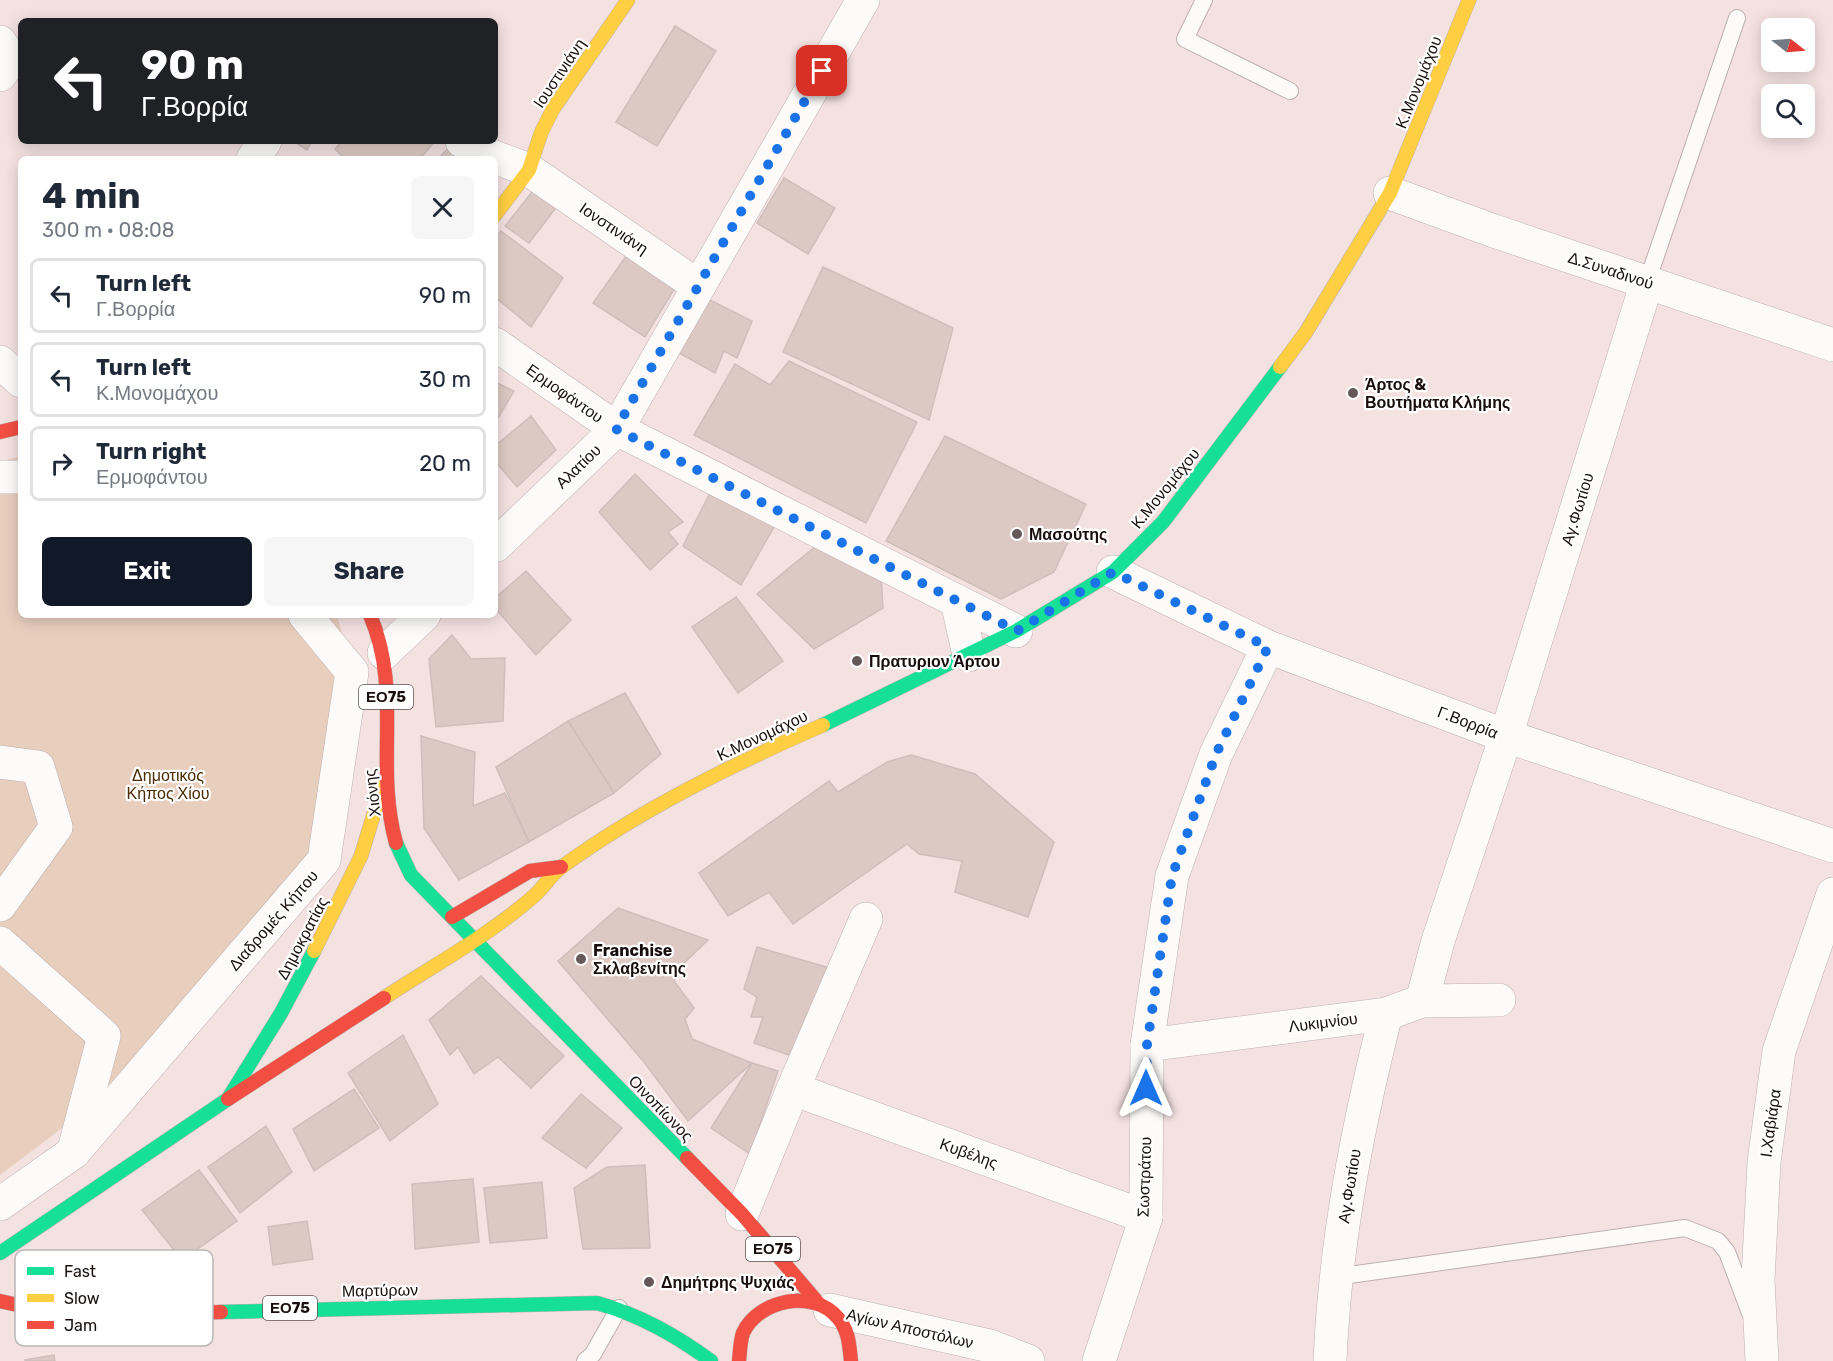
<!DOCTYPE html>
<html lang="en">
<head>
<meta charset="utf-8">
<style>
  :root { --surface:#fff; --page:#f6f6f7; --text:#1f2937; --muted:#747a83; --line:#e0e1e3; --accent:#111827 }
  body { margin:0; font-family:Rubik,sans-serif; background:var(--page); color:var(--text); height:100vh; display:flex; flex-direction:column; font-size:22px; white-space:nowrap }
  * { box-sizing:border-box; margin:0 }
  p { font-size:20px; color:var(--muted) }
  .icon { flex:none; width:33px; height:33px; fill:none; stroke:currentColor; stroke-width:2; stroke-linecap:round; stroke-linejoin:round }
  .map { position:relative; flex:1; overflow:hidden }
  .panel { position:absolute; left:18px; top:156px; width:480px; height:462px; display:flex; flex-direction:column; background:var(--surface); border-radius:9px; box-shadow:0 3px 15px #0003 }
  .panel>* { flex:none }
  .guide { position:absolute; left:18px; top:18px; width:480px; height:126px; border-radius:9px; box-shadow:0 3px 15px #0003; background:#202124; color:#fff; overflow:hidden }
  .needle { width:39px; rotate:107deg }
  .tools { position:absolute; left:1761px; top:18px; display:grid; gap:12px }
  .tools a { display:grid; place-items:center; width:54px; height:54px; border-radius:9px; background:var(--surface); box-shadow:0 3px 15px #0003; font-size:30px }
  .pin { position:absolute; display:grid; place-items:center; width:51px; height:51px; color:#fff; margin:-26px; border-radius:12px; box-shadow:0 3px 9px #0006 }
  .me { position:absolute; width:66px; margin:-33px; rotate:0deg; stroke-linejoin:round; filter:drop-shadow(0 0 4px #0008) }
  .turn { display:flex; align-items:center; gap:21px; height:126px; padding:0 24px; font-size:27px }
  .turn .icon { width:78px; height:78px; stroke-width:2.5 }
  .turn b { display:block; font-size:42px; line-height:51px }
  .round { display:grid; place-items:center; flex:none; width:63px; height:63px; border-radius:9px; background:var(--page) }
  .headline { display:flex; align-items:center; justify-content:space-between; height:102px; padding:0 24px }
  h1 { font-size:36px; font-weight:700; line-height:45px }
  .button { display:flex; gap:12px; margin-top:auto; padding:12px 24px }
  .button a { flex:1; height:69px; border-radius:9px; background:var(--accent); color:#fff; font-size:24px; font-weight:700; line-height:69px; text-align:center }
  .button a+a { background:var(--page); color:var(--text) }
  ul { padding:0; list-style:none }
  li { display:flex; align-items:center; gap:18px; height:75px; margin:0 12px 9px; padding:0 12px; border:3px solid var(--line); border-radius:9px }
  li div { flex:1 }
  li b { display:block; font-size:22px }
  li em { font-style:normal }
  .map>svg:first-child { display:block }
</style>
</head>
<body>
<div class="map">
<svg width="1833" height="1361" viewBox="0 0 1833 1361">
  <rect width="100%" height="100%" fill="#f4e2e1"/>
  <polygon fill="#e8cebd" points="21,457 21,615 337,615 352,672 324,860 212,1015 0,1175 0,461"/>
  <g fill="#ddc9c3" stroke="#ccbfbc" stroke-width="1.5">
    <polygon points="675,26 716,51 657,146 616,122"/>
    <polygon points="293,141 312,141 307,150"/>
    <polygon points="342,141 435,141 420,159 345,159 335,149"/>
    <polygon points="454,142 473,159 438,159"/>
    <polygon points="784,178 835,208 808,254 757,223"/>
    <polygon points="536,187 559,204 529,243 505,226"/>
    <polygon points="501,231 563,278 531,327 495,297 495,238"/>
    <polygon points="629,252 678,283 645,337 593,303"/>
    <polygon points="823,267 953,328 929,420 783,352"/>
    <polygon points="706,298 752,321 737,358 724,351 715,373 679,353"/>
    <polygon points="789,361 917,422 866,523 694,435 735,364 770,385"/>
    <polygon points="495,382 514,391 495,423"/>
    <polygon points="531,416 556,450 517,487 495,461 495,446"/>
    <polygon points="945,436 1086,504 1054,572 1001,599 886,541"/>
    <polygon points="635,474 683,522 668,532 678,544 650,570 599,512"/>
    <polygon points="713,487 778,520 741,585 683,546"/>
    <polygon points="821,542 881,575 883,608 814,649 757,594"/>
    <polygon points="526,571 571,620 536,655 495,608 495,598"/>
    <polygon points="736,597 783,661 738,693 692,627"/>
    <polygon points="452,635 471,659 505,658 503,721 436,727 429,659"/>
    <polygon points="625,693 661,754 614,793 568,721"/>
    <polygon points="568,721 614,793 529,842 496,767"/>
    <polygon points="421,736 475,752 473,806 505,793 529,842 459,880 424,828"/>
    <polygon points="911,755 975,774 1054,842 1028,917 955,892 962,861 919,854 907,844 793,924 769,892 728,916 699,873 829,781 838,792 887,762"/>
    <polygon points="618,908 708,940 680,967 674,981 694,1008 685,1019 692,1039 752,1063 688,1121 644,1062 558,961"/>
    <polygon points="757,947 830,968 792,1056 754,1043 763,1017 751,1017 757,997 744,989"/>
    <polygon points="481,976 564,1056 531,1088 498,1057 474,1074 458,1047 450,1055 429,1020"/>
    <polygon points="403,1035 438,1104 390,1141 348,1073"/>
    <polygon points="752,1063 778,1071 750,1154 711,1128"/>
    <polygon points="354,1089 379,1128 314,1171 293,1129"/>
    <polygon points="581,1094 622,1128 586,1168 542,1138"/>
    <polygon points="266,1126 292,1172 240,1213 208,1167"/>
    <polygon points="645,1165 650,1248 583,1249 574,1188 607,1167"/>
    <polygon points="199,1170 237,1221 182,1260 142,1210"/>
    <polygon points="473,1179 479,1242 415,1249 412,1184"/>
    <polygon points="542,1182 547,1238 490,1243 484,1188"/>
    <polygon points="307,1221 313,1259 273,1265 268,1227"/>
    <polygon points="54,1355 55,1361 25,1361 25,1360"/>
  </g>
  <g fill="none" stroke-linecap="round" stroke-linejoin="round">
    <g stroke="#beb0b0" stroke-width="18">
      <g id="lane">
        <polyline points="1204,0 1185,39 1290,91"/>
        <polyline points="1647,282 1737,18"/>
        <polyline points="1335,1277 1685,1228 1718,1241 1727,1252 1750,1313"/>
        <polyline points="585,1361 593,1354 619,1308"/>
      </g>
    </g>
    <g stroke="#beb0b0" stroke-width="34">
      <g id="street">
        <path d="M0 42C8 53 10 65 0 75"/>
        <polyline points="462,141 486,154 529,170 698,286"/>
        <polyline points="253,159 265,141"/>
        <polyline points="1390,193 1494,231 1833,345"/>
        <polyline points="495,344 617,429 1016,631"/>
        <polyline points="0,362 21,381"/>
        <polyline points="0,477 21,477"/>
        <polyline points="495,546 617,429 863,0"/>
        <polyline points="1113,572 1268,647 1506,736 1833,846"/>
        <polyline points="957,601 969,655"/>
        <polyline points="384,653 424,615"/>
        <polyline points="0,762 38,767 56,827 0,905"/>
        <polyline points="0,943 104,1036 75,1146"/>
        <polyline points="1422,1001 1438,941 1506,736 1647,282"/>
        <polyline points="1147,1045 1386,1014 1422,1001 1499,1000"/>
        <polyline points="793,1089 866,919"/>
        <polyline points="0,1204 74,1152 324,860 352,672 305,615"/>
        <polyline points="742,1214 793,1089 1146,1217"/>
        <polyline points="830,1310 990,1346 1028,1361"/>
        <polyline points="1099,1361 1146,1217 1147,1045 1172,876 1216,754 1268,647"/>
        <path d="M1330 1361C1335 1243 1357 1129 1386 1014"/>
        <polyline points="1762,1361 1758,1280 1764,1162 1779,1051 1833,894"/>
      </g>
    </g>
    <g stroke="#beb0b0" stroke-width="15">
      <g id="fast">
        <polyline points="823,725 1016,631 1113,572 1163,522 1280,367"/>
        <polyline points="396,843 411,875 687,1158"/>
        <polyline points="0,1253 228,1099 281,1013 314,951"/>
        <path d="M221 1312 597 1303C640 1315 675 1335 711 1361"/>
      </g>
    </g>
    <g stroke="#beb0b0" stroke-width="15">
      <g id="slow">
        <polyline points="495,215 529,170 541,133 553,109 628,0"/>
        <polyline points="1280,367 1306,332 1390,193 1469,0"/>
        <polyline points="314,951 361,856 382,787"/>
        <path d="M384 998C434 965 490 935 535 895 545 886 552 873 563 866 643 808 734 764 823 725"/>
      </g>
    </g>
    <g stroke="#beb0b0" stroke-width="15">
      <g id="jam">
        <polyline points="0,432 21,427"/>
        <path d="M370 615C403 692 374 764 396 843"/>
        <polyline points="452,917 530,871 561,867"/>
        <polyline points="228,1099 384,998"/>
        <polyline points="687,1158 742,1214 819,1304"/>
        <polyline points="0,1301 54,1313 120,1316 221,1312"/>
        <path d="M739 1361C740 1353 740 1341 743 1333 758 1300 813 1288 838 1318 849 1331 849 1344 851 1361"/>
      </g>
    </g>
    <use href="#lane" stroke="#fdfbfa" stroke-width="16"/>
    <use href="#street" stroke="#fdfbfa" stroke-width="33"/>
    <use href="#fast" stroke="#16e098" stroke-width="14"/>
    <use href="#slow" stroke="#ffcf43" stroke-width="14"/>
    <use href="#jam" stroke="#f24e42" stroke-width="14"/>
  </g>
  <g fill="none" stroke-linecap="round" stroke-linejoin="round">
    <polyline stroke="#1a73e8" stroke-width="10" stroke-dasharray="0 18" points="822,71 616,429 1017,631 1113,572 1268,647 1216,754 1172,876 1147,1045 1146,1088"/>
  </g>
  <g fill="#655857" stroke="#fff" stroke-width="2">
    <circle cx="1353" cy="393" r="6"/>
    <circle cx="1017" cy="534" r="6"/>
    <circle cx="857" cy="661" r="6"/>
    <circle cx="581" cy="959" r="6"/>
    <circle cx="649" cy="1282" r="6"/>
  </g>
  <g text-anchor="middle" stroke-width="4.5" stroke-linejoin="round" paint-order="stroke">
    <g fill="#fff" stroke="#5d5656" stroke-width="1.5">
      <rect x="359" y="685" width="54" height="24" rx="4.5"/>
      <rect x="746" y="1237" width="54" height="24" rx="4.5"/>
      <rect x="263" y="1296" width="54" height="24" rx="4.5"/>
    </g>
    <g font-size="15" font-weight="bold" fill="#180e0d">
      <text x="386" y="702">ΕΟ75</text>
      <text x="773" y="1254">ΕΟ75</text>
      <text x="290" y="1313">ΕΟ75</text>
    </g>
    <g font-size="16" fill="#180e0d" stroke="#fff">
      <text transform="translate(559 73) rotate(-56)" y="6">Ιουστινιάνη</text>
      <text transform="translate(1418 82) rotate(-68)" y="6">Κ.Μονομάχου</text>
      <text transform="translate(614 228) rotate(34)" y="6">Ιονστινιάνη</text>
      <text transform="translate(1611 270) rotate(18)" y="6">Δ.Συναδινού</text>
      <text transform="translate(565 393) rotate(35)" y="6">Ερμοφάντου</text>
      <text transform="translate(578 466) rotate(-44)" y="6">Αλατίου</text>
      <text transform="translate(1165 488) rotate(-51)" y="6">Κ.Μονομάχου</text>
      <text transform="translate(1577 509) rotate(-73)" y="6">Αγ.Φωτίου</text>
      <text transform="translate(1468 722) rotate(21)" y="6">Γ.Βορρία</text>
      <text transform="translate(762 735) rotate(-25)" y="6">Κ.Μονομάχου</text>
      <text transform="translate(372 793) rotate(-97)" y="6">Χιόνης</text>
      <text transform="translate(273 920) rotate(-49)" y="6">Διαδρομές Κήπου</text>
      <text transform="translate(302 938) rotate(-62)" y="6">Δημοκρατίας</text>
      <text transform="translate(1323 1022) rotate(-7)" y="6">Λυκιμνίου</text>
      <text transform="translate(661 1108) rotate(46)" y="6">Οινοπίωνος</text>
      <text transform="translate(1770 1123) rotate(-82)" y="6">Ι.Χαβιάρα</text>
      <text transform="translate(969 1153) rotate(20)" y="6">Κυβέλης</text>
      <text transform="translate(1144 1177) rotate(-88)" y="6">Σωστράτου</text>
      <text transform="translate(1349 1186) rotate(-81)" y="6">Αγ.Φωτίου</text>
      <text transform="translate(380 1290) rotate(-1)" y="6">Μαρτύρων</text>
      <text transform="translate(910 1328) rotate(13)" y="6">Αγίων Αποστόλων</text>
    </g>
    <g font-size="16" font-weight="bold" fill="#180e0d" stroke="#fff" text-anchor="start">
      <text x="1365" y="390">Άρτος &amp;<tspan x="1365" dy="18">Βουτήματα Κλήμης</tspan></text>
      <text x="1029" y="540">Μασούτης</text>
      <text x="869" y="667">Πρατυριον Άρτου</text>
      <text x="593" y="956">Franchise<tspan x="593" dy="18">Σκλαβενίτης</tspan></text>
      <text x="661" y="1288">Δημήτρης Ψυχιάς</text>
    </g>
    <g font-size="16" fill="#4a2b02" stroke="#fff">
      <text x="168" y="781">Δημοτικός<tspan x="168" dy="18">Κήπος Χίου</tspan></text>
    </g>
  </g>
  <rect x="15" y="1250" width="198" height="96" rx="9" fill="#fff" stroke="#bab7b6" stroke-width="1.5"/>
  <rect x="27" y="1267" width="27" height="8" fill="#16e098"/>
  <rect x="27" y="1294" width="27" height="8" fill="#ffcf43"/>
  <rect x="27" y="1321" width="27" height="8" fill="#f24e42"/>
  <g font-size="16" fill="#180e0d">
    <text x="64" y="1277">Fast</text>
    <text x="64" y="1304">Slow</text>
    <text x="64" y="1331">Jam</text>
  </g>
</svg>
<div class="tools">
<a><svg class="needle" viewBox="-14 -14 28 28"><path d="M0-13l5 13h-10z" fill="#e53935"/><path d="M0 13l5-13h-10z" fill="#747a83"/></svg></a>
<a><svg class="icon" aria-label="search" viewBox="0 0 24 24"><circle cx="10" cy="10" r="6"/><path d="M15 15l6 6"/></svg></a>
</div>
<div class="pin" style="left:822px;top:71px;background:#d93025"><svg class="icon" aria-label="arrive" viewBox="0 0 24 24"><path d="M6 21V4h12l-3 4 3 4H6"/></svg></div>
<svg class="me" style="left:1146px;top:1088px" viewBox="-20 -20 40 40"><path d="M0-17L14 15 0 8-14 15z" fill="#1a73e8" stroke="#fff" stroke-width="4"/></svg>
<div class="guide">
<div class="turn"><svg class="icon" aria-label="left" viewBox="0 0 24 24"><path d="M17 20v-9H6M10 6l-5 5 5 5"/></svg><div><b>90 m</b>Γ.Βορρία</div></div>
</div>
<section class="panel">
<div class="headline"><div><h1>4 min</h1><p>300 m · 08:08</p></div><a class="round"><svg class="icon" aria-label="close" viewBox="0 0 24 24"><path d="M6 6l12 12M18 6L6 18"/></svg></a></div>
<ul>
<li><svg class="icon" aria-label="left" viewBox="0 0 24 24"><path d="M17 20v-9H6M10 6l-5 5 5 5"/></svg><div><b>Turn left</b><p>Γ.Βορρία</p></div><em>90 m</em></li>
<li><svg class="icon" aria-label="left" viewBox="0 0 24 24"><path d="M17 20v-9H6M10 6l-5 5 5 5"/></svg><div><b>Turn left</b><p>Κ.Μονομάχου</p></div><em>30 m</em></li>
<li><svg class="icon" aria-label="right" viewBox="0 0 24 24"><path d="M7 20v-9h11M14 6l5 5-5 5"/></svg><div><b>Turn right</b><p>Ερμοφάντου</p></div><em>20 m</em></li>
</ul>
<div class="button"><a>Exit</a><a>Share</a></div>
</section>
</div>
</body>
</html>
